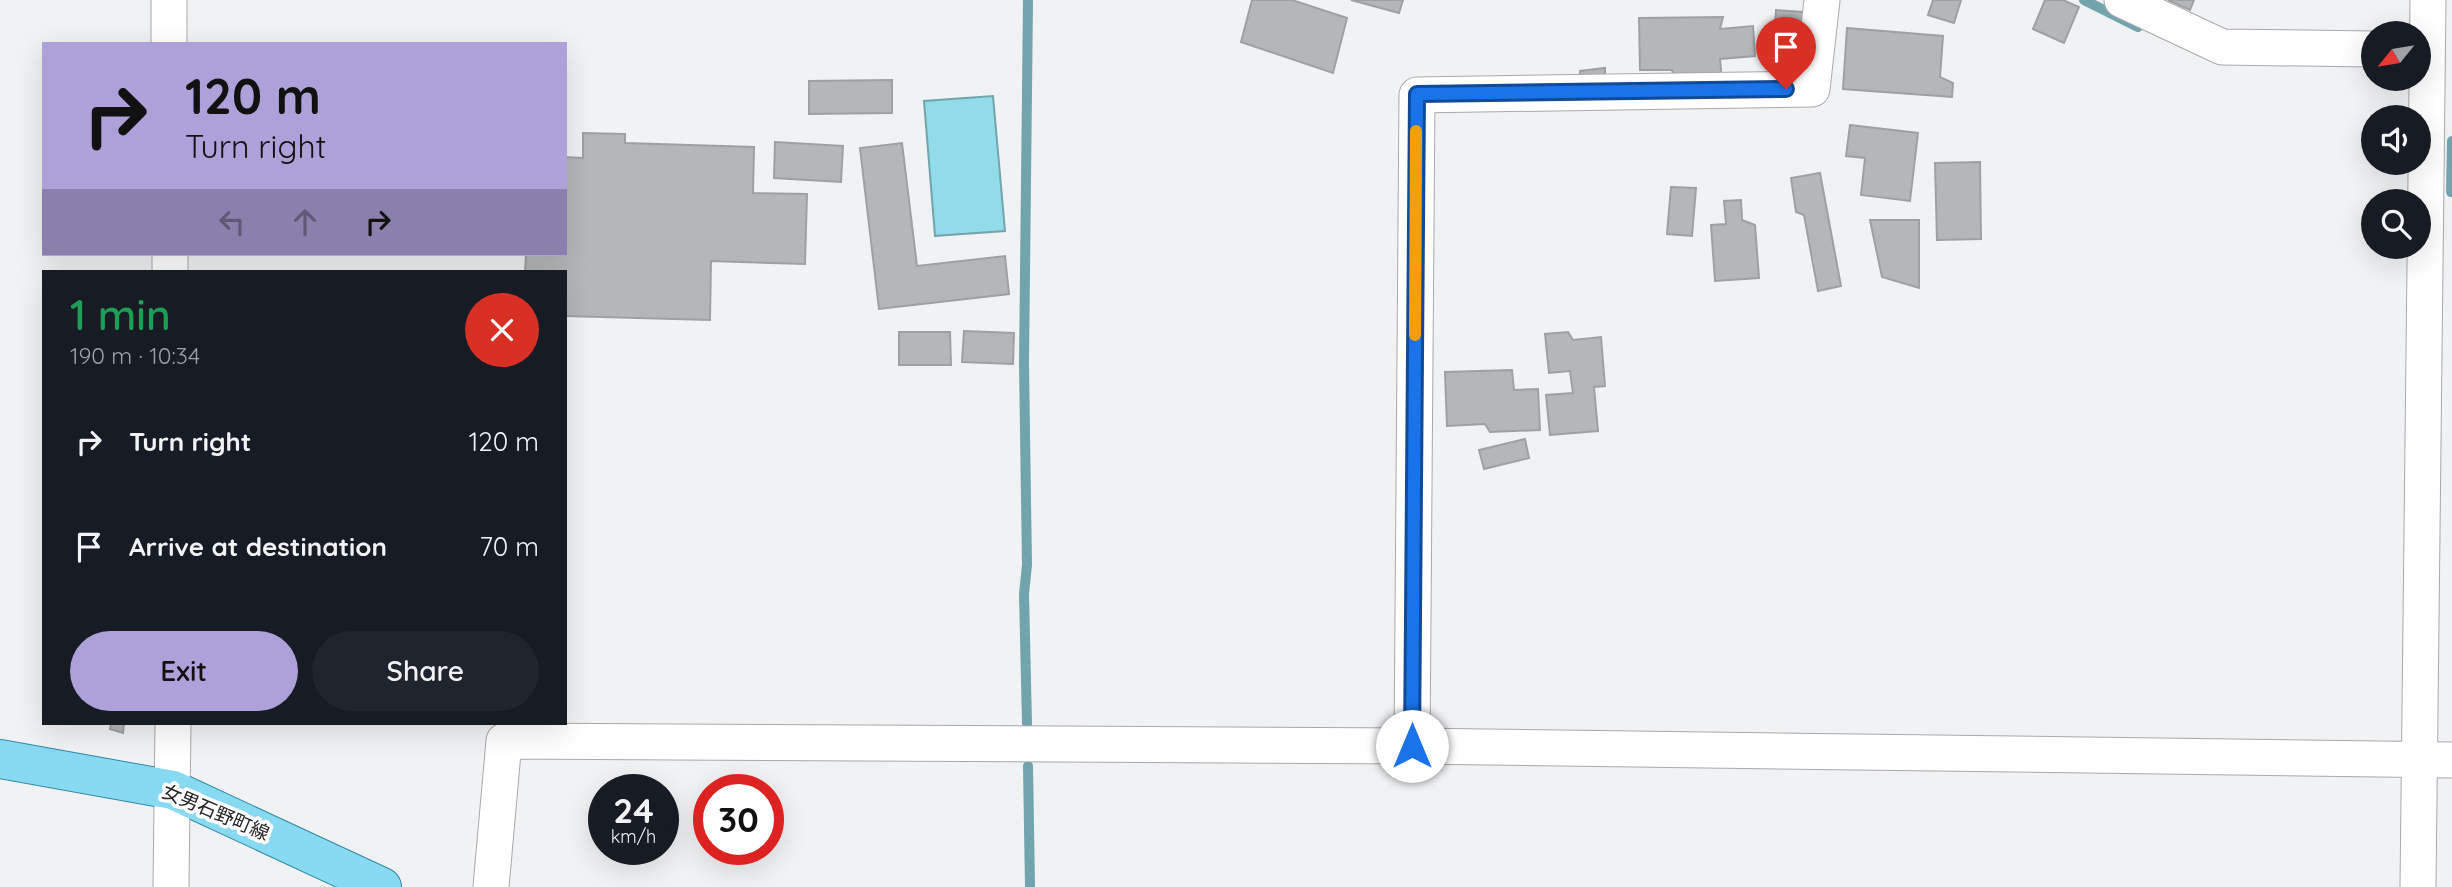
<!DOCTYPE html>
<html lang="en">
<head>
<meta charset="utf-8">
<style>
  :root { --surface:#171b24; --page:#20242c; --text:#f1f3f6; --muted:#9ea1a6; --accent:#aea1d9 }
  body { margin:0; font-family:Quicksand,"Noto Sans JP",sans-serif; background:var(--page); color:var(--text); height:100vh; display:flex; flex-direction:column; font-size:26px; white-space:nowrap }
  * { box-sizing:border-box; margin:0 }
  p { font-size:23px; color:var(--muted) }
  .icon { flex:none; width:38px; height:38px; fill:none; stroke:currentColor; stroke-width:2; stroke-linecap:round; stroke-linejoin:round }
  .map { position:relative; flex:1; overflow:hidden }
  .sheet { position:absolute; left:42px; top:270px; width:525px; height:455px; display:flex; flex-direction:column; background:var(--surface); border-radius:0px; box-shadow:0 7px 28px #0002 }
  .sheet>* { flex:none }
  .banner { position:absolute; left:42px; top:42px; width:525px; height:214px; border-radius:0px; box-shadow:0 7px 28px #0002; background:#aea1d9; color:#111; overflow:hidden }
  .needle { width:46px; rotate:240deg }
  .buttons { position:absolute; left:2361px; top:21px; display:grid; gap:14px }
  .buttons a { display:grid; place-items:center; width:70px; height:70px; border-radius:50%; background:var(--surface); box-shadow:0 7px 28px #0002; font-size:35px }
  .speed { position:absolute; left:588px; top:774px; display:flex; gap:14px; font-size:35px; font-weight:700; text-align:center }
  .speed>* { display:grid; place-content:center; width:91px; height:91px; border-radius:50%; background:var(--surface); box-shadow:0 7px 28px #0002; line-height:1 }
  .speed small { font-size:18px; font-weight:400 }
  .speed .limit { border:10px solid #d22; background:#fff; color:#111 }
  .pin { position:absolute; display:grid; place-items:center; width:60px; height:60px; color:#fff; margin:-72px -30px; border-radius:50% 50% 50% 0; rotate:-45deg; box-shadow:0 0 7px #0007 }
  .pin .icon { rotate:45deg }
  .me { position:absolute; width:77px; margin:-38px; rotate:0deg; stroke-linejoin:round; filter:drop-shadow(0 0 5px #0008) }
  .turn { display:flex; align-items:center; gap:24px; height:147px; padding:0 28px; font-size:32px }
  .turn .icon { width:91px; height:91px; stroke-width:2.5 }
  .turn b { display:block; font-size:49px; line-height:60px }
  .lanes { display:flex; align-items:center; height:66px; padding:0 28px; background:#0003; justify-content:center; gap:35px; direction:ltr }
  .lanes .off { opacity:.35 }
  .round { display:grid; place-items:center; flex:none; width:74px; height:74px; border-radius:37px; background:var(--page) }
  .overview { display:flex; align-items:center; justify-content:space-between; height:119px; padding:0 28px }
  h1 { font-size:42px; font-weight:600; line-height:52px; color:#1e9e55 }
  .action { display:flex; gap:14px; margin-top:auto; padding:14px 28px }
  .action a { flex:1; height:80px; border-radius:42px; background:var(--accent); color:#111; font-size:28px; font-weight:600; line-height:80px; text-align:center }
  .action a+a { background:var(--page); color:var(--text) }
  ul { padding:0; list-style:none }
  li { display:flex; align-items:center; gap:21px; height:105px; padding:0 28px }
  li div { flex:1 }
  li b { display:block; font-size:26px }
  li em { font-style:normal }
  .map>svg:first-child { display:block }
</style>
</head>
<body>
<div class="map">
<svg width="2452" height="887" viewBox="0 0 2452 887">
  <rect width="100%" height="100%" fill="#f1f2f4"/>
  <polygon fill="#92dbe8" stroke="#71a4ad" stroke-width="2" points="993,96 1005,231 935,236 924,101"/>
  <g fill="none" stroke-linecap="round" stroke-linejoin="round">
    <g stroke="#71a4ad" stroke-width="10">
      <polyline points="2084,0 2138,27"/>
      <polyline points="2451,192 2452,141"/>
      <polyline points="1027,724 1024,594 1027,565 1024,364 1028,0"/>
      <polyline points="1028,766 1030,887"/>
    </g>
  </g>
  <g fill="#b5b6b8" stroke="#9fa0a2" stroke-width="2">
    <polygon points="1252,0 1292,0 1347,18 1333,73 1241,42"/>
    <polygon points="1351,0 1403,0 1399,13"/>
    <polygon points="1933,0 1961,0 1954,23 1928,15"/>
    <polygon points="2045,0 2063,0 2079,7 2064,43 2033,29"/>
    <polygon points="2168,0 2194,0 2190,10"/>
    <polygon points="1776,10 1803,12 1800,71 1773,69"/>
    <polygon points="1723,17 1720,29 1753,26 1755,56 1720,59 1722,80 1676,83 1672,70 1640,70 1639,18"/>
    <polygon points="1847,28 1943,36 1940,77 1953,83 1952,97 1843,89"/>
    <polygon points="1605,68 1605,90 1579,95 1580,71"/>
    <polygon points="892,80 892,113 809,114 809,81"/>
    <polygon points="1850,125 1918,133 1910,201 1861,195 1865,158 1846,156"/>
    <polygon points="583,133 625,134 625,143 754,147 753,193 807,194 805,264 711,261 710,320 565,316 565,271 525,271 526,254 565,254 565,157 583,158"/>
    <polygon points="775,142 843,146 841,182 774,178"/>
    <polygon points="902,143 917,266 1005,256 1009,294 879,309 860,148"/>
    <polygon points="1980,162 1981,239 1937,240 1935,163"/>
    <polygon points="1820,173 1841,286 1818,291 1804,215 1796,212 1791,178"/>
    <polygon points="1671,187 1696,188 1692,236 1667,234"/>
    <polygon points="1741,200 1742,220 1755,225 1759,278 1715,281 1711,225 1726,224 1724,201"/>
    <polygon points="1870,220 1919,220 1919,288 1882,277"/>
    <polygon points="964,331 1014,333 1013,364 962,362"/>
    <polygon points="899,332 950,332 951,365 899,365"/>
    <polygon points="1568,332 1573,340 1601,337 1605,386 1594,387 1598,431 1550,435 1546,395 1573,393 1570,371 1549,373 1545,334"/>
    <polygon points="1512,370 1514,390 1538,389 1540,430 1490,432 1485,424 1447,426 1445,372"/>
    <polygon points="1525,439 1529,458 1484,469 1479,450"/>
    <polygon points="111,723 124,723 123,733 110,729"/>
  </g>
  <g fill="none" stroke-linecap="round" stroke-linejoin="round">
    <g stroke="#a8a9ab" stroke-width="37">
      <g id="minor">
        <polyline points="169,0 169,44"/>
        <polyline points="2122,0 2222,47 2373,49"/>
        <polyline points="170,254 170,271"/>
        <polyline points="1412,746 1417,95 1812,89 1822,0"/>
        <polyline points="171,887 173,723"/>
        <polyline points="491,887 504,741 1412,746 2452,760"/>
        <polyline points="2418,887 2428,0"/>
      </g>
    </g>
    <g stroke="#318aa4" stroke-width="40">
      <polyline id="major" points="0,759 173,790 382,887"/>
    </g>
    <use href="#minor" stroke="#fff" stroke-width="35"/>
    <use href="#major" stroke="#88daf2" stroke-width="38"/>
  </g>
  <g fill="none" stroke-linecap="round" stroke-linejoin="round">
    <g stroke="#114b97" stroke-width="18">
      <polyline id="route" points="1412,746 1417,94 1786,89"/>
    </g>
    <use href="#route" stroke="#1a73e8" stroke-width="12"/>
    <polyline stroke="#f59e0b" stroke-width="12" points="1415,335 1416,131"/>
  </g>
  <g text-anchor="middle" stroke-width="7" stroke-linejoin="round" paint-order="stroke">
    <g font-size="19" fill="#232324" stroke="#fff">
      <text transform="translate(216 812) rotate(23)" y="7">女男石野町線</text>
    </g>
  </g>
</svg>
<div class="buttons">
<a><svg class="needle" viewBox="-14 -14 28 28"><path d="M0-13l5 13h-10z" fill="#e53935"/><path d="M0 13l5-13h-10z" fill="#9ea1a6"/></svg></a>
<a><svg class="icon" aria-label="sound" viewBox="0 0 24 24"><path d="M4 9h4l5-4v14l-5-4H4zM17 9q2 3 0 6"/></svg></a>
<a><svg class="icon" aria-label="search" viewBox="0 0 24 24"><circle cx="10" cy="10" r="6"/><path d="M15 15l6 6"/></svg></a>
</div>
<div class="speed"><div>24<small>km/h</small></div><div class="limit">30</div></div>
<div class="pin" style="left:1786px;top:89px;background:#d93025"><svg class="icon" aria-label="arrive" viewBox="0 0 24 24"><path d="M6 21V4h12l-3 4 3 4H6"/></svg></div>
<svg class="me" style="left:1412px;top:746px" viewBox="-20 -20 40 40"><circle r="19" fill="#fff"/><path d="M0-13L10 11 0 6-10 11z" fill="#1a73e8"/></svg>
<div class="banner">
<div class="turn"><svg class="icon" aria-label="right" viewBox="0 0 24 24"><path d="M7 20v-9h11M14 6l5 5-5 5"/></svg><div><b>120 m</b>Turn right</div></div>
<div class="lanes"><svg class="icon off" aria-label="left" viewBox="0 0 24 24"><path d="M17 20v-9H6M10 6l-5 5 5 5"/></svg><svg class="icon off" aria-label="ahead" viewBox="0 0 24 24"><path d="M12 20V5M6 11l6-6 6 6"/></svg><svg class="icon" aria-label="right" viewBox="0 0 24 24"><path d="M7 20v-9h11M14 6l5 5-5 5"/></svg></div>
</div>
<section class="sheet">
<div class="overview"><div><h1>1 min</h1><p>190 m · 10:34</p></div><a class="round" style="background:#d93025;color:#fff"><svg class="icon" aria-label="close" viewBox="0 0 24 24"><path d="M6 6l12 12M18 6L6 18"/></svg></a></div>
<ul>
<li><svg class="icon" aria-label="right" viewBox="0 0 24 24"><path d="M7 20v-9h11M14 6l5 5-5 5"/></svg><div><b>Turn right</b></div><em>120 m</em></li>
<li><svg class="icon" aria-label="arrive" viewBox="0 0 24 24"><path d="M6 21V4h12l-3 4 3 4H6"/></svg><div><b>Arrive at destination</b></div><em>70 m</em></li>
</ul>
<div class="action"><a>Exit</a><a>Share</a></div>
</section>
</div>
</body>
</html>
